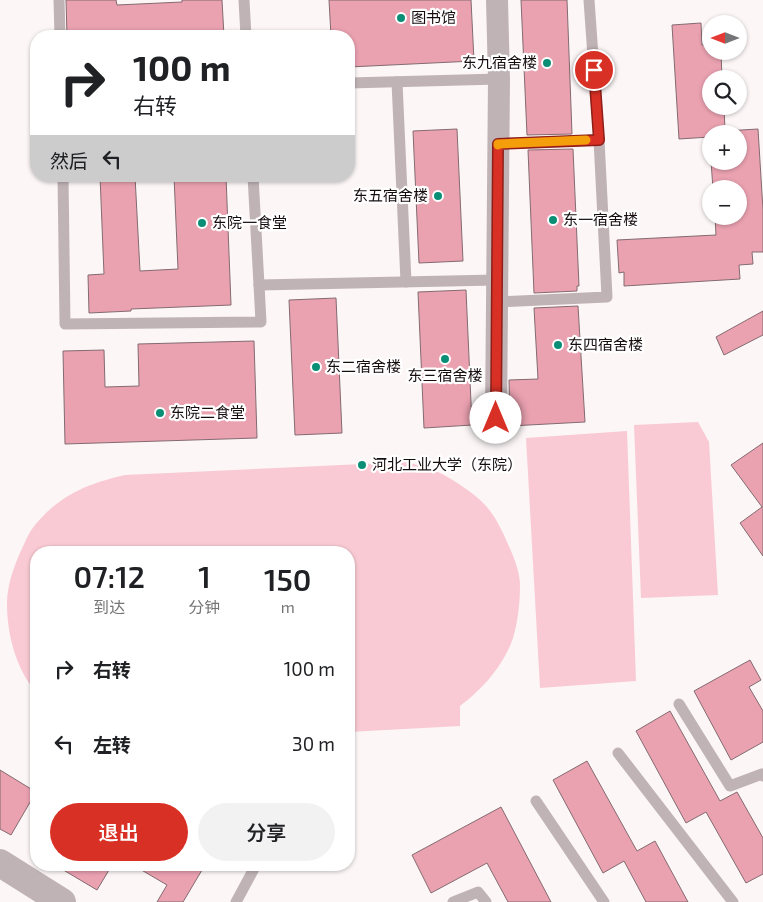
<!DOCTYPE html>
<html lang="zh">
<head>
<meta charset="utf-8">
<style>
  :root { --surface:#fff; --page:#f2f2f2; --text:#202124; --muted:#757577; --accent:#d93025 }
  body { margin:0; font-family:"Exo 2","Noto Sans SC",sans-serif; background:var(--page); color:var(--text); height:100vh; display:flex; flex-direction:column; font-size:19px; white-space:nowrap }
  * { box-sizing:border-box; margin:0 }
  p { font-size:16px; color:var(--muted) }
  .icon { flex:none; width:28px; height:28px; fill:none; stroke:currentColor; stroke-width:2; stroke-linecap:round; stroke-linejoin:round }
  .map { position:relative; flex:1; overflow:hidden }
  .side { position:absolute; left:30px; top:546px; width:325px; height:325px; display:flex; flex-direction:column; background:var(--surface); border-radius:20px; box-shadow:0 1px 4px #0004 }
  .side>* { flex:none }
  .banner { position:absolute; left:30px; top:30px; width:325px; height:152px; border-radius:20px; box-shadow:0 1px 4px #0004; background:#fff; color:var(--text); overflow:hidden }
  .needle { width:32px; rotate:270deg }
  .tools { position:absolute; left:702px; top:15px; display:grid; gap:10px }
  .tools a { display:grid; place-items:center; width:45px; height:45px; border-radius:50%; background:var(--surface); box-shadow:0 1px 4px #0004; font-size:25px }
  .pin { position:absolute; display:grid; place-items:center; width:42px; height:42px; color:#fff; margin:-21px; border:2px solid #fff; border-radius:50%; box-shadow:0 1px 5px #0007 }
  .me { position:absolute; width:55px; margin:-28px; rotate:0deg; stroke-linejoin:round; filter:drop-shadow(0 0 4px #0008) }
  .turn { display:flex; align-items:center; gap:18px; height:105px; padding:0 20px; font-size:22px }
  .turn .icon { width:65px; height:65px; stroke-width:2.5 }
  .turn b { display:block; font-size:35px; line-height:42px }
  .then { display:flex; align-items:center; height:48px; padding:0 20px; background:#0003; gap:10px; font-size:19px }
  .eta { display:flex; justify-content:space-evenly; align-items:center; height:85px; text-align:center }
  .eta b { font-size:30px; font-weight:600; line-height:35px }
  .primary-button { display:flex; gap:10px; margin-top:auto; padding:10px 20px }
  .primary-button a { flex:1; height:58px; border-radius:30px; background:var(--accent); color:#fff; font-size:20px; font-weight:600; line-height:58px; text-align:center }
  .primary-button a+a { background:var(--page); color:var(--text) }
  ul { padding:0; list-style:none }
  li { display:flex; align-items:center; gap:15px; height:75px; padding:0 20px }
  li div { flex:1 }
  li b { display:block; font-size:19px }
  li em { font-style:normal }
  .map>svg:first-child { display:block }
</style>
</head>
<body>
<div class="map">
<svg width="763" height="902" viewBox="0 0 763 902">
  <rect width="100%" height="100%" fill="#fcf6f7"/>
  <g fill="#f9cad3">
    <polygon points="698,422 709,442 718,595 641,598 634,425"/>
    <polygon points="627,431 636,681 540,688 526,438"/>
    <path d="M407 462C417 465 427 468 436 471 451 478 476 494 486 506 495 516 502 530 507 542 513 555 520 571 520 585 520 602 518 622 513 638 504 665 482 690 460 706V726L349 732V552H36V692C16 669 7 634 7 604 7 582 16 561 25 542 27 538 29 533 32 529 36 523 42 517 47 512 71 490 95 482 125 475Z"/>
  </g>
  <g fill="#eaa1b0" stroke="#846b70">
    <polygon points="66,0 116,0 117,5 182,2 182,0 222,0 224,36 67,36"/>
    <polygon points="329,0 471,0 474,61 349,67 349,36 331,36"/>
    <polygon points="521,0 567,0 572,134 527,135"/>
    <polygon points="701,23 702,45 711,45 711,51 721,51 722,79 711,79 711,106 724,106 725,131 758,129 763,210 763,252 752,252 753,264 739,265 740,279 624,286 624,272 619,273 617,240 716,235 715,216 739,216 739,189 713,189 711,161 739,161 739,134 711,134 711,160 710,137 679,139 672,25"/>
    <polygon points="457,129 463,261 419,263 413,131"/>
    <polygon points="573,149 579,286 577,286 577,291 534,293 528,150"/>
    <polygon points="100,176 135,176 140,271 178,269 174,176 226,176 231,305 131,309 131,311 89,313 88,275 104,274"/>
    <polygon points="466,290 472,425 424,428 418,292"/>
    <polygon points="336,298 342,433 295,435 289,300"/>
    <polygon points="578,306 585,422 510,426 509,380 538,379 534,308"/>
    <polygon points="763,311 763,335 724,355 716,337"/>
    <polygon points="254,341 257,438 65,444 63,351 104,350 105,387 139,386 138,344"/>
    <polygon points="763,443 763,556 740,523 762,507 731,465"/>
    <polygon points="750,660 761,680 749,687 763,711 763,742 731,760 694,691"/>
    <polygon points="670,711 720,801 737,792 763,838 763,874 746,883 706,812 686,823 636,731"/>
    <polygon points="587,761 637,851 655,841 688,902 646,902 624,861 603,873 553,780"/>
    <polygon points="0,770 36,792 11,835 0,829"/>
    <polygon points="501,807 551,902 508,902 487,863 431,893 412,855"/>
    <polygon points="55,865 112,865 97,890"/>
    <polygon points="133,865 205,865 183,902 157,902 167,885"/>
  </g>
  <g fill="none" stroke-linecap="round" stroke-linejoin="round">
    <g stroke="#c0b3b6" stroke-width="11">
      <polyline points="59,0 60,36"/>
      <polyline points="244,0 246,36"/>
      <polyline points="589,0 599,140"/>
      <polyline points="397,82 406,282"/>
      <polyline points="349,83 499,79"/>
      <polyline points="63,176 65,324 261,322 259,285"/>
      <polyline points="253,176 259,285 496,280"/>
      <polyline points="496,302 607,297 599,140 498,144"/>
      <polyline points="679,704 730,786 762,774 763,776"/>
      <polyline points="618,753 733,902"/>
      <polyline points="536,801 604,902"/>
      <polyline points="236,902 256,865"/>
      <polyline points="453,902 478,892 486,902"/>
    </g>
    <polyline stroke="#c0b3b6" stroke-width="22" points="496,418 499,79 497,0"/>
    <polyline stroke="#c0b3b6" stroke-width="28" points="0,863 62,902"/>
  </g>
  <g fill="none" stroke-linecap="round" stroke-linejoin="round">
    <g stroke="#8d1f18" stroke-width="12">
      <polyline id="route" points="496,418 498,144 599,140 594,70"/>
    </g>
    <use href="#route" stroke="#d93025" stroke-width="9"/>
    <polyline stroke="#f59e0b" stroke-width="9" points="498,145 498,144 586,140"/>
  </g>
  <g fill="#0a8e76" stroke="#fff" stroke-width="2">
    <circle cx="401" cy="18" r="5"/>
    <circle cx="547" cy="63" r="5"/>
    <circle cx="438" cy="196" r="5"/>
    <circle cx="553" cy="220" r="5"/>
    <circle cx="202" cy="223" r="5"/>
    <circle cx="558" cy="345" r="5"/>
    <circle cx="445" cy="359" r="5"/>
    <circle cx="316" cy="367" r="5"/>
    <circle cx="160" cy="413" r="5"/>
    <circle cx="362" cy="465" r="5"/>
  </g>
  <g text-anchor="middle" stroke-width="4.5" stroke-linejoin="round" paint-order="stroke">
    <g font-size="15" fill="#150c0e" stroke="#fff" text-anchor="start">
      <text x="411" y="23">图书馆</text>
      <text x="537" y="68" text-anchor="end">东九宿舍楼</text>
      <text x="428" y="201" text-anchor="end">东五宿舍楼</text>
      <text x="563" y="225">东一宿舍楼</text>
      <text x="212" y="228">东院一食堂</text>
      <text x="568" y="350">东四宿舍楼</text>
      <text x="326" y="372">东二宿舍楼</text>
      <text x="445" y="381" text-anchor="middle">东三宿舍楼</text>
      <text x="170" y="418">东院二食堂</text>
      <text x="372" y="470">河北工业大学（东院）</text>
    </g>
  </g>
</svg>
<div class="tools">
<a><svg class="needle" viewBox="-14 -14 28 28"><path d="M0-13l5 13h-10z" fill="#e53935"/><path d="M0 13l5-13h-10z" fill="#757577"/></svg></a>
<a><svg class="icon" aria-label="search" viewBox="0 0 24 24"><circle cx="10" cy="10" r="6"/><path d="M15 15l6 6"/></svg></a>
<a>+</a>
<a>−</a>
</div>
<div class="pin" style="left:594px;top:70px;background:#d93025"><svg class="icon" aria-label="arrive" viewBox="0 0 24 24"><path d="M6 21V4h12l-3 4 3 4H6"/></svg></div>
<svg class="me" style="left:496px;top:418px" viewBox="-20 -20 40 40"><circle r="19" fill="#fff"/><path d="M0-13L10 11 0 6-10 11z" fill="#d93025"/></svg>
<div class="banner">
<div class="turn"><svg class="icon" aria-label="right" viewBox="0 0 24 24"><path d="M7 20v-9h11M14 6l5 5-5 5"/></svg><div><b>100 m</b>右转</div></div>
<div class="then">然后<svg class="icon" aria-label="left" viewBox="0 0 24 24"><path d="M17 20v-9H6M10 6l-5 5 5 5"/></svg></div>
</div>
<section class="side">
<div class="eta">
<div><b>07:12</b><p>到达</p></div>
<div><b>1</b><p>分钟</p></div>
<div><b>150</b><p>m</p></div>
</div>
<ul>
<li><svg class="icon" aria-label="right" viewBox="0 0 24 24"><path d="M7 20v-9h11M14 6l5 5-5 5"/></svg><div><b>右转</b></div><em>100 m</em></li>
<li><svg class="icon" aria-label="left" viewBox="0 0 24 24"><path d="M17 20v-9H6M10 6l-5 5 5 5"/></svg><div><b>左转</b></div><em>30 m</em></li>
</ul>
<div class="primary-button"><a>退出</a><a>分享</a></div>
</section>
</div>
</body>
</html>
